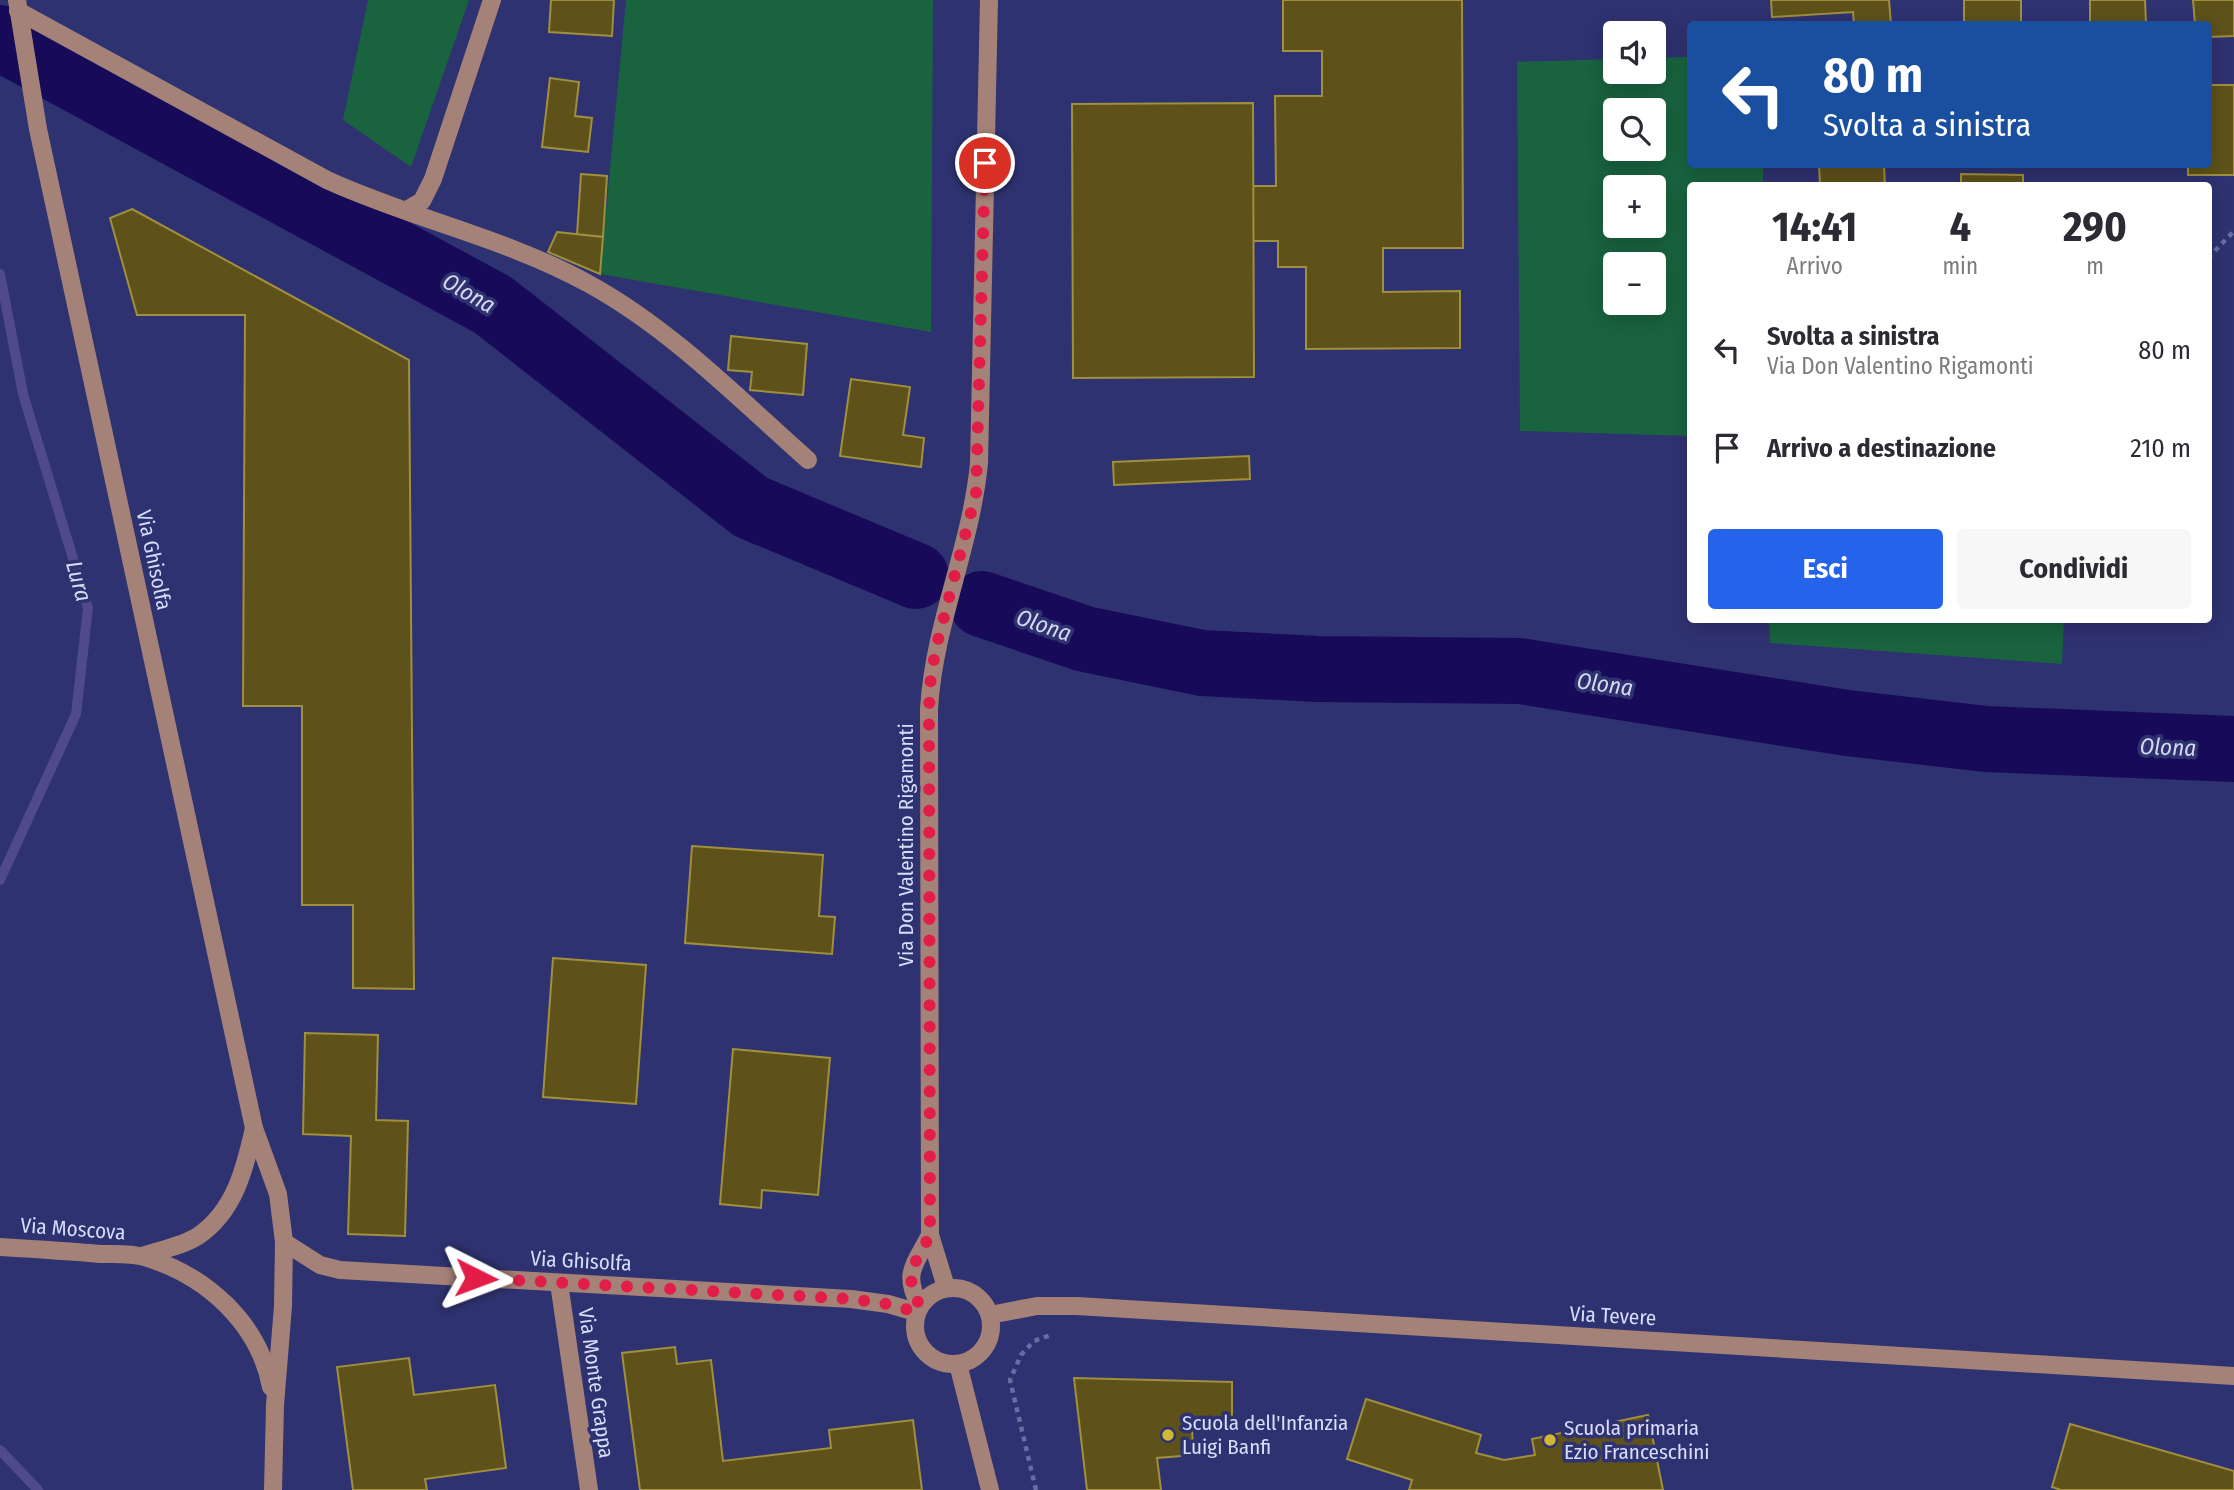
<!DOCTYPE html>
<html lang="it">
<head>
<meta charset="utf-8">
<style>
  :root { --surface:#fff; --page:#f7f7f7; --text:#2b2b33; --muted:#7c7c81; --accent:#2563eb }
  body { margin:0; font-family:"Fira Sans Condensed",sans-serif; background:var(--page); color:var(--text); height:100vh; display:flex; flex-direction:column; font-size:26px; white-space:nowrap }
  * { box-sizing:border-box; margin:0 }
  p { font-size:23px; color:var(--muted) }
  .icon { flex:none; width:38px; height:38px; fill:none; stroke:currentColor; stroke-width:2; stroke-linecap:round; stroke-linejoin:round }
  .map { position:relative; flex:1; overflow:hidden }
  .sheet { position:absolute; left:1687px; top:182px; width:525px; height:441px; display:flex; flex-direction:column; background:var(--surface); border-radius:7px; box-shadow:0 4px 18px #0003 }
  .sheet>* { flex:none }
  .guide { position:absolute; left:1687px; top:21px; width:525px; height:147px; border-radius:7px; box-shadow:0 4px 18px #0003; background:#1a4fa0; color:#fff; overflow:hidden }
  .tools { position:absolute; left:1603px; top:21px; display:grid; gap:14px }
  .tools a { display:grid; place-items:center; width:63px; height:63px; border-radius:7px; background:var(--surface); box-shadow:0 4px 18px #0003; font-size:35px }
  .pin { position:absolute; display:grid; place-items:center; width:60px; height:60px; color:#fff; margin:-30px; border:4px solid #fff; border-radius:50%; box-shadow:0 2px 7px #0007 }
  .me { position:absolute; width:77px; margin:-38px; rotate:93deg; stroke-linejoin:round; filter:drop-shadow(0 0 5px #0008) }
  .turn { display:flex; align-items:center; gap:24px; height:147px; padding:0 21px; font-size:32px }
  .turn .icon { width:91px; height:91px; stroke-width:2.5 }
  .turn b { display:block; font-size:49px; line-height:60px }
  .eta { display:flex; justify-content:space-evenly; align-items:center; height:119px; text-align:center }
  .eta b { font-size:42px; font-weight:700; line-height:49px }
  .primary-button { display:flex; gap:14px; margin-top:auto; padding:14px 21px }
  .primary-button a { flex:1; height:80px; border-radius:7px; background:var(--accent); color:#fff; font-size:28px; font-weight:700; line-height:80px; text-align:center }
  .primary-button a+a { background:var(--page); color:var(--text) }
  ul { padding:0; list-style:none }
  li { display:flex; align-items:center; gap:21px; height:98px; padding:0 21px }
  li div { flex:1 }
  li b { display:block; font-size:26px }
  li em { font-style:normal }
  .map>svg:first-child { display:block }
</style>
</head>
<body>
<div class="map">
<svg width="2234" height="1490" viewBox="0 0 2234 1490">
  <rect width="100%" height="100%" fill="#2f3270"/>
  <g fill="#19633f" fill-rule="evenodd">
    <polygon points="368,0 469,0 411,167 343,120"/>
    <polygon points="626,0 933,0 931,332 600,274"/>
    <path d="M1690 57V164L1763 165V185L1690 186V436L1520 431 1517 62 1615 59V72H1654V58ZM1615 110H1654V149H1615ZM1615 187H1654V226H1615ZM1615 264H1654V303H1615Z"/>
    <polygon points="1769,620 2064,620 2062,664 1770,643"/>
  </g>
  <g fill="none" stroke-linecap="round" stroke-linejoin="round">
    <g stroke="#514a8a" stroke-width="10">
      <polyline points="0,274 23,394 88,608 76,714 0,880"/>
      <polyline points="0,1450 38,1490"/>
    </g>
    <g stroke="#170b59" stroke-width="66">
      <polyline points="0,38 493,305 751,507 916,576"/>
      <polyline points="982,604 1085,639 1202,663 1317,669 1520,671 1847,723 1986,739 2234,749"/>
    </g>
  </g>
  <g fill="#5e521a" stroke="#a08f3d" stroke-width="2">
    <polygon points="551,0 614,0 612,36 549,32"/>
    <polygon points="1283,0 1462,0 1463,248 1383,248 1383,292 1460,291 1460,348 1306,349 1306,267 1278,267 1278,241 1253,241 1253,186 1276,186 1275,96 1322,96 1322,51 1283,51"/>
    <polygon points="1771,0 1889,0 1891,24 1854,24 1853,12 1772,17"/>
    <rect x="1964" y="0" width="57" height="24"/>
    <polygon points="2090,0 2145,0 2146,24 2090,24"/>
    <polygon points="2193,0 2234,0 2234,36 2208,37 2208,24 2195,24"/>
    <polygon points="550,78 579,82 575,116 592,118 588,152 542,147"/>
    <polygon points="2208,85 2234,85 2234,175 2188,175 2188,164 2208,164"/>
    <polygon points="1253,103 1254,377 1073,378 1072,104"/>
    <polygon points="1819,164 1884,164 1885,186 1820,186"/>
    <polygon points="581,174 607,176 603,237 577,235"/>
    <polygon points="1961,174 2023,175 2023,186 1961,186"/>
    <polygon points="132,209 409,360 414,989 353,988 353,905 302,905 302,706 243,706 245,315 137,315 110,218"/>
    <polygon points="557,232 603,237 600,274 548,252"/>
    <polygon points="731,336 807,344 803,395 750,390 752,372 728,370"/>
    <polygon points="851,379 910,387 903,435 924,438 921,467 840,456"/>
    <polygon points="1249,456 1250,479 1114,485 1113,462"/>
    <polygon points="692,846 823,855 819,916 835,917 832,954 685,943"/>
    <polygon points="553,958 646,965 636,1104 543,1097"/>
    <polygon points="305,1033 378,1035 376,1120 408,1121 405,1236 348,1234 351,1136 303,1134"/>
    <polygon points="733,1049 830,1058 818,1195 762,1190 761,1208 720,1204"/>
    <polygon points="675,1347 677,1364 711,1360 723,1461 831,1448 829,1430 913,1420 922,1490 640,1490 622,1353"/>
    <polygon points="409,1358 414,1395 495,1385 506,1468 425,1479 427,1490 353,1490 337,1367"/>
    <polygon points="1074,1378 1232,1382 1232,1427 1192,1424 1193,1455 1157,1458 1161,1490 1087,1490"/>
    <polygon points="1366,1399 1481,1435 1476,1453 1504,1460 1535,1455 1532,1439 1648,1415 1663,1490 1409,1490 1412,1480 1347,1459"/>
    <polygon points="2070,1424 2234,1471 2234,1490 2061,1490 2052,1487"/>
  </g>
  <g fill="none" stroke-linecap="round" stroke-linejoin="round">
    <g stroke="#696da0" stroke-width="4.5" stroke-dasharray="5 5" stroke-linecap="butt">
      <polyline points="2208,258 2234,231"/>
      <polyline points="1036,1490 1010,1380 1021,1355 1034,1341 1051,1335"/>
    </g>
    <g stroke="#a58277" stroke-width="18">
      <polyline points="17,0 38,129 254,1128 278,1194 284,1242 283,1306 275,1405 273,1490"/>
      <path d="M18 11 327 180C412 219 506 238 589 284 671 329 738 398 808 460"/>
      <polyline points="407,210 422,201 433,179 492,0"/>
      <polyline points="284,1242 320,1265 340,1270 851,1299 888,1304 916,1312"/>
      <path d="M0 1247C34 1249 67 1251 101 1254 115 1254 131 1253 144 1257 206 1275 259 1323 271 1387"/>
      <path d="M142 1256C159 1250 183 1246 198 1236 235 1211 245 1168 254 1128"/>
      <polyline points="559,1283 589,1490"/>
      <path d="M946 1287 930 1235 929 709C934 624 971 547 979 463L989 0"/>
      <circle cx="953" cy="1326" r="38"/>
      <path d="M920 1306C902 1273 915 1265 930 1235"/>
      <polyline points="990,1315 1037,1306 1077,1306 2234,1376"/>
      <polyline points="958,1364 990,1490"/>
    </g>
  </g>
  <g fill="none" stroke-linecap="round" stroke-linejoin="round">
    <path stroke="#e11d48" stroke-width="12" stroke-dasharray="0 21.6" d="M476 1278 851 1299 888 1304 916 1312 920 1306C902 1273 915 1265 930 1235L929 709 931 674 938 640 976 493 985 163"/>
  </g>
  <g fill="#d1b736" stroke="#2f3270" stroke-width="2.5">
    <circle cx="1168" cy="1435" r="7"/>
    <circle cx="1550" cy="1440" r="7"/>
  </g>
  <g text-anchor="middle" stroke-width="7" stroke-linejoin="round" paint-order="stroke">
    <g font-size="21" fill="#d8ddfb" stroke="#2f3270">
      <text transform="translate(154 560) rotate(78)" y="7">Via Ghisolfa</text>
      <text transform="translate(906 845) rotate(-90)" y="7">Via Don Valentino Rigamonti</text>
      <text transform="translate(73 1229) rotate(4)" y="7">Via Moscova</text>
      <text transform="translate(581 1261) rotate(3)" y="7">Via Ghisolfa</text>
      <text transform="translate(1613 1316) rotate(3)" y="7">Via Tevere</text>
      <text transform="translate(596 1383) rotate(82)" y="7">Via Monte Grappa</text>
    </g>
    <g font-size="21" fill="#d8ddfb" stroke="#2f3270" text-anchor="start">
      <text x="1182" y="1430">Scuola dell'Infanzia<tspan x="1182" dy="24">Luigi Banfi</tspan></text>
      <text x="1564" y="1435">Scuola primaria<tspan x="1564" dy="24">Ezio Franceschini</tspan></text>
    </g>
    <g font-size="23" font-style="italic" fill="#d5daf0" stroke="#2f3270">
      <text transform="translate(469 293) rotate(30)" y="8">Olona</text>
      <text transform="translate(79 581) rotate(74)" y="8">Lura</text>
      <text transform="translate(1044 625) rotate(19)" y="8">Olona</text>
      <text transform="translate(1605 684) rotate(8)" y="8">Olona</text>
      <text transform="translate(2168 747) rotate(2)" y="8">Olona</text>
    </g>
  </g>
</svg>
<div class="tools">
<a><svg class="icon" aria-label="sound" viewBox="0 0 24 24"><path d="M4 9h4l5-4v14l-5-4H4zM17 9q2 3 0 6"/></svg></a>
<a><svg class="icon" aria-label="search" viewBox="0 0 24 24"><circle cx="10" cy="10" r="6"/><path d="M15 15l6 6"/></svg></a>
<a>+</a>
<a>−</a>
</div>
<div class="pin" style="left:985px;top:163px;background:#d93025"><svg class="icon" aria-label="arrive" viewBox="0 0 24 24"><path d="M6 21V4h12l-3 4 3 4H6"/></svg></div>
<svg class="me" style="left:476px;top:1278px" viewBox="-20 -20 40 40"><path d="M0-17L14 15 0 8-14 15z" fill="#e11d48" stroke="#fff" stroke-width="4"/></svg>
<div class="guide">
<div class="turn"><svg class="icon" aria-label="left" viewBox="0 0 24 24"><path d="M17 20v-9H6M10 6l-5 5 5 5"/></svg><div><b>80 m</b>Svolta a sinistra</div></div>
</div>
<section class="sheet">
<div class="eta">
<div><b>14:41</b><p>Arrivo</p></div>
<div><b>4</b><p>min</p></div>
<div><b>290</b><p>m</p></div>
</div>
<ul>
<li><svg class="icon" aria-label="left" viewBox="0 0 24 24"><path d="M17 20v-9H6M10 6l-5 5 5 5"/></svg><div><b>Svolta a sinistra</b><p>Via Don Valentino Rigamonti</p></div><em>80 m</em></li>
<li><svg class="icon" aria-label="arrive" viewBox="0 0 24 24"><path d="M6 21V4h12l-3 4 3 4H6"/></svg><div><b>Arrivo a destinazione</b></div><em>210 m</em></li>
</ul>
<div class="primary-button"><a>Esci</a><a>Condividi</a></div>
</section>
</div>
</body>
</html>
